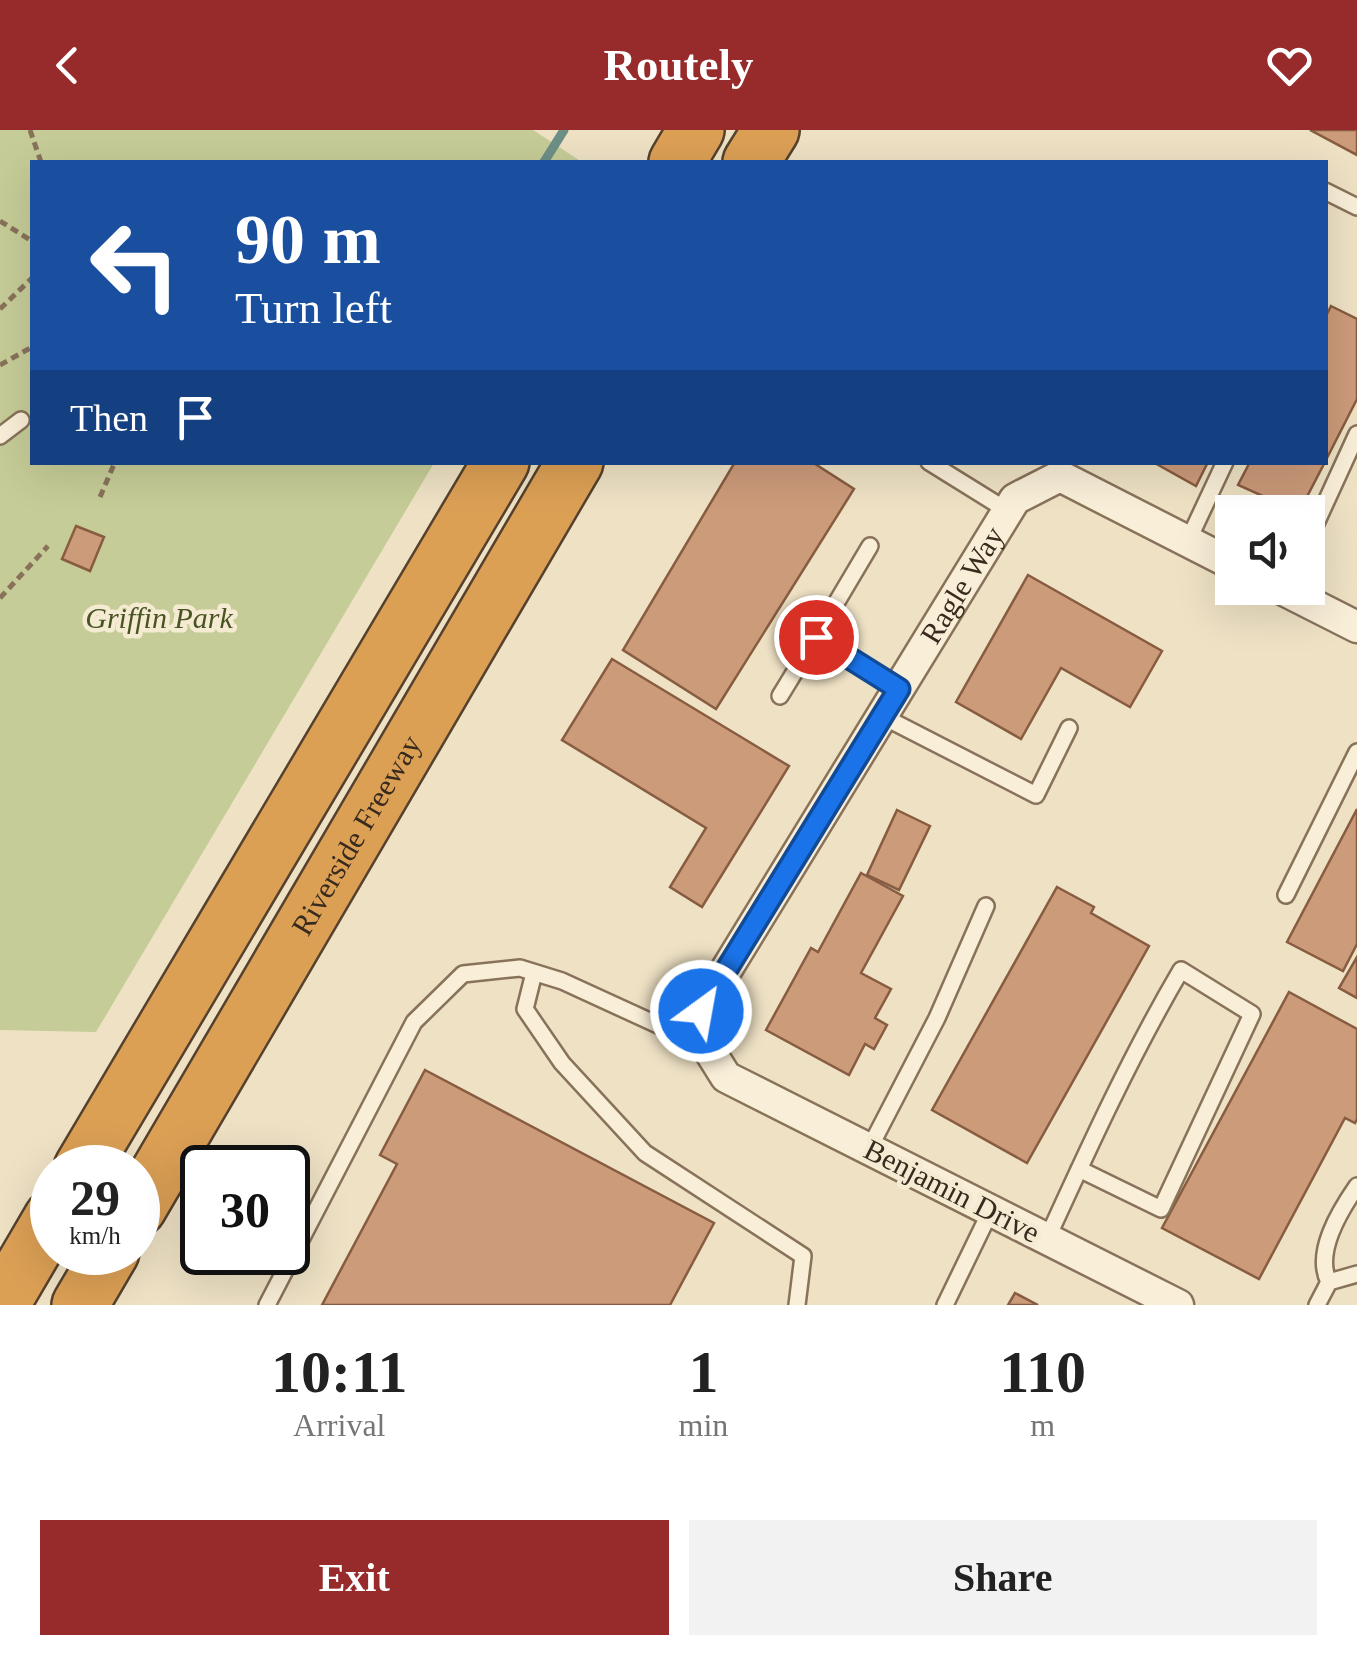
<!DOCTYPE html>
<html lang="en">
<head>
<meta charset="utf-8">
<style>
  :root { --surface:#fff; --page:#f2f2f2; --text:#222; --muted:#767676; --accent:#972b2c }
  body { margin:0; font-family:Georgia,serif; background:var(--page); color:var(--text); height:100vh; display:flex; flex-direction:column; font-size:38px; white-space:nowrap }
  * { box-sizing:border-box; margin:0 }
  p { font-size:32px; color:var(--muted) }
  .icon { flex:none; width:55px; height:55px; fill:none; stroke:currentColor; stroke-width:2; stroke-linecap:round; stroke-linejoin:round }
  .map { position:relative; height:1175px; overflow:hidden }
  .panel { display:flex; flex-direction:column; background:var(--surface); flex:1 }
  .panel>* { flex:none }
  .hud { position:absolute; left:30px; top:30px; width:1298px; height:305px; border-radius:0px; box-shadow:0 10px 40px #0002; background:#1a4fa0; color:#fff; overflow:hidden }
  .controls { position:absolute; left:1215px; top:365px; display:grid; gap:20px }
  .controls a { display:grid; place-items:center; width:110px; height:110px; border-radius:0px; background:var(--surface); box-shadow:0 10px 40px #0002; font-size:50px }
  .speed { position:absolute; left:30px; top:1015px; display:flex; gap:20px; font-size:50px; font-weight:700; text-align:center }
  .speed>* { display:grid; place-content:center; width:130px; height:130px; border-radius:50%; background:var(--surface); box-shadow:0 10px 40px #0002; line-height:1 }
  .speed small { font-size:25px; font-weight:400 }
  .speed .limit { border:5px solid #111; border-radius:15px; background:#fff; color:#111 }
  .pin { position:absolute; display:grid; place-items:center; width:85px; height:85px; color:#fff; margin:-42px; border:5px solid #fff; border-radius:50%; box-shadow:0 2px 10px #0007 }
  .me { position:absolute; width:110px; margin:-55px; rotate:32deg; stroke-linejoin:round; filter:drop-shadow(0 0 8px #0008) }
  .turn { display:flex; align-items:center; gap:35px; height:210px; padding:0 40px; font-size:45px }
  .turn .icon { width:130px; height:130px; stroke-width:2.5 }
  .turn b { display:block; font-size:70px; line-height:85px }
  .then { display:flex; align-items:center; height:95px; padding:0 40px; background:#0003; gap:20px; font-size:38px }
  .eta { display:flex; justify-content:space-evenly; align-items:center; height:170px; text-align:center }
  .eta b { font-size:60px; font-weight:600; line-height:70px }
  .cta { display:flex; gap:20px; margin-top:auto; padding:20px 40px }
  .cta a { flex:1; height:115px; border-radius:0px; background:var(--accent); color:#fff; font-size:40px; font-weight:600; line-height:115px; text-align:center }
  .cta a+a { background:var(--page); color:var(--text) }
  header { display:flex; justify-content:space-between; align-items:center; height:130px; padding:0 40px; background:var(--accent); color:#fff; font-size:45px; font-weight:600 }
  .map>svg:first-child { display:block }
</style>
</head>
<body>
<header><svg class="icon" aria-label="back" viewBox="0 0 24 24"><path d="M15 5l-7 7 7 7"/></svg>Routely<svg class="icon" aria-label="heart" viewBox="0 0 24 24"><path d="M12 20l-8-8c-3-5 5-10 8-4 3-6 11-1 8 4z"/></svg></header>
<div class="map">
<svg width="1357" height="1175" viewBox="0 0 1357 1175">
  <rect width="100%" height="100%" fill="#eee1c4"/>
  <polygon fill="#c6cc97" points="0,0 533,0 582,32 32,32 32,332 434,333 96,902 0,900"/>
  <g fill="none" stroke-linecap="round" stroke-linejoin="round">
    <polyline stroke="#6c8f86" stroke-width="9" points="544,32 564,0"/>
  </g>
  <g fill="#cc9b7a" stroke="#875c40" stroke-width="2.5">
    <polygon points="1310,0 1357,0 1357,25"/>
    <polygon points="1331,176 1357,189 1357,269 1325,332 1325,188"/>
    <polygon points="735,332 812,332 854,359 716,579 623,520"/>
    <polygon points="1153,332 1208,332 1196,356"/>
    <polygon points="1250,332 1325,332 1299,382 1238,355"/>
    <polygon points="76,396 104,407 90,441 62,429"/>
    <polygon points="1028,445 1162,521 1130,577 1061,538 1021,609 956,572"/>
    <polygon points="612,529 789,636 702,777 670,757 706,698 562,610"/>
    <polygon points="1357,679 1357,814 1343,841 1287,812"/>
    <polygon points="897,680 930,696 899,760 867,745"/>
    <polygon points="861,743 903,766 861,843 891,859 875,888 887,895 874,919 865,914 849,945 766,900 811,818 818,822"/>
    <polygon points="1057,757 1094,777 1091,783 1149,816 1027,1033 932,980"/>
    <polygon points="1357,827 1357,868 1339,858"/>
    <polygon points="1289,862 1357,899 1357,989 1355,993 1345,988 1259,1149 1162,1098"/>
    <polygon points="425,940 714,1093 670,1175 322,1175 397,1034 380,1025"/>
    <polygon points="1015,1163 1038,1175 1008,1175"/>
  </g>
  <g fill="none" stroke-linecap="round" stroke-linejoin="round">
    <g stroke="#88725a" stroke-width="20">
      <g id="lane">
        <polyline points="1325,61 1357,77"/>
        <polyline points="0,306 21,290"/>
        <polyline points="929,332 1008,381"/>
        <polyline points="1188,411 1225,332"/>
        <polyline points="1308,411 1357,304"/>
        <polyline points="870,416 816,507 899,559"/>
        <polyline points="780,566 816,507"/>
        <polyline points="882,586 1036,665 1069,598"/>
        <polyline points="1286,765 1357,622"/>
        <polyline points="534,843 525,879 562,933 645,1023 803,1126 797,1175"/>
        <polyline points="869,1019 937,888 986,776"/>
        <path d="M1047 1109C1089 1017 1130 927 1181 840L1252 884 1161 1079 1079 1039"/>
        <path d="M1329 1152C1314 1123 1339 1082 1357 1056"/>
        <polyline points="267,1175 414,892 463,844 520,838 562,851 706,917"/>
        <polyline points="945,1175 991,1080"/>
        <polyline points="1317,1175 1329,1152 1357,1144"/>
      </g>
    </g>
    <g stroke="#88725a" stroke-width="35">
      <g id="street">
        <polyline points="1280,458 1357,497"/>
        <path id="s1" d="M1178 1175 726 947 706 915 701 881 1015 369 1060 346 1232 434"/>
      </g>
    </g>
    <g stroke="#56412e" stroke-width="60">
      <g id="highway">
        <polyline points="677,32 696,0"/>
        <polyline points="751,32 771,0"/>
        <polyline points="82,1038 501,332"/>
        <path id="s2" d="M138 1078 575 332"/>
        <polyline points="1,1175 52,1088"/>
        <polyline points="80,1175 111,1122"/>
      </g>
    </g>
    <g stroke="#88725a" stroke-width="5" stroke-dasharray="8 5" stroke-linecap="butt">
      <polyline points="30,0 41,32"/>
      <polyline points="0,91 32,111"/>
      <polyline points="0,179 32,148"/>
      <polyline points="0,235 32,217"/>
      <polyline points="100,367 115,332"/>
      <polyline points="0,468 48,416"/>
    </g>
    <use href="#lane" stroke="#f9eed7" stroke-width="15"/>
    <use href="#street" stroke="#f9eed7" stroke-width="30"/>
    <use href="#highway" stroke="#dca055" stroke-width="55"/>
  </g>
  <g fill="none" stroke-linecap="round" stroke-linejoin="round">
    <g stroke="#114b97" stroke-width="25">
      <polyline id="route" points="701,881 899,559 816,507"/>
    </g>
    <use href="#route" stroke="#1a73e8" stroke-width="18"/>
  </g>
  <g text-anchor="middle" stroke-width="9" stroke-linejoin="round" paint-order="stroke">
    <g font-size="30" fill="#382b1e" stroke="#f5ebd3">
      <text dy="10" stroke="none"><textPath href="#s1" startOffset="1078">Ragle Way</textPath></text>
      <text dy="10" stroke="none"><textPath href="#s2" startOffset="432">Riverside Freeway</textPath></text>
      <text transform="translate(952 1061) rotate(27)" y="10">Benjamin Drive</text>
    </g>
    <g font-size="30" font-style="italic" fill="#495425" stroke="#f5ebd3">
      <text x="159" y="498">Griffin Park</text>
    </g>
  </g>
</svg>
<div class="controls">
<a><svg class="icon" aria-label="sound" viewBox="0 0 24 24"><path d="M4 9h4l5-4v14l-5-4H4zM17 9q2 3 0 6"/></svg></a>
</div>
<div class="speed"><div>29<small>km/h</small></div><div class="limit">30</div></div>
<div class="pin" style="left:816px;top:507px;background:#d93025"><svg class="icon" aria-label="arrive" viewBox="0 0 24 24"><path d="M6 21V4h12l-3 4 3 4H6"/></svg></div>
<svg class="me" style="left:701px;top:881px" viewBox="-20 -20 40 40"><circle r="17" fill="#1a73e8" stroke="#fff" stroke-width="3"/><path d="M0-11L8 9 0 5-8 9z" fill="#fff"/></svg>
<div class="hud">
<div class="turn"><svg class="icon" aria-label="left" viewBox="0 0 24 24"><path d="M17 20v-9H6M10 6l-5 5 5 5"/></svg><div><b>90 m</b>Turn left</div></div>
<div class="then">Then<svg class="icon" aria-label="arrive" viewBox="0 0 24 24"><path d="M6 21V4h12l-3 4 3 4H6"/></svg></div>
</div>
</div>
<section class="panel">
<div class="eta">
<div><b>10:11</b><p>Arrival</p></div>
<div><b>1</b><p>min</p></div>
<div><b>110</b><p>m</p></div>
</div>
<div class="cta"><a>Exit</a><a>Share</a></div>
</section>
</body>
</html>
